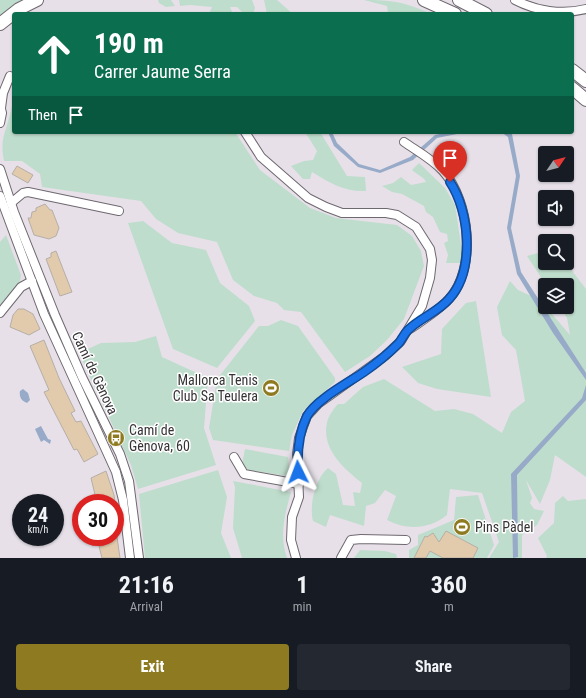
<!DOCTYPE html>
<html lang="en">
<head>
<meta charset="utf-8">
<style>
  :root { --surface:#171b24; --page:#242831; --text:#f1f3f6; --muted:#9ea1a6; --accent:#8e7b21 }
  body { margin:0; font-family:"Roboto Condensed",sans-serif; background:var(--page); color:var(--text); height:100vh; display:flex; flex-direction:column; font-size:15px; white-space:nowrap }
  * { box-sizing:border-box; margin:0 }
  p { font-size:13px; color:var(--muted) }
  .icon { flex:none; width:22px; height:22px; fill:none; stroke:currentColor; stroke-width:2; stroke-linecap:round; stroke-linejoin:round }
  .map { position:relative; height:558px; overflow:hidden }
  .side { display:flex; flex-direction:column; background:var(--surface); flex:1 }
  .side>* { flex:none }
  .banner { position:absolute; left:12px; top:12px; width:562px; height:122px; border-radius:4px; box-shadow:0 1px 3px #0004; background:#0b6e4f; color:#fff; overflow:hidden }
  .needle { width:26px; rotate:55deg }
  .buttons { position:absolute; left:538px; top:146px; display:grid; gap:8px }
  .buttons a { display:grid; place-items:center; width:36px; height:36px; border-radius:4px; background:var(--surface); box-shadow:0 1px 3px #0004; font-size:20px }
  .speed { position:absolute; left:12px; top:494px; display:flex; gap:8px; font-size:20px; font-weight:700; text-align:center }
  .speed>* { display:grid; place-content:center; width:52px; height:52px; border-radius:50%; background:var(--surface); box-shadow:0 1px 3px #0004; line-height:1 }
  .speed small { font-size:10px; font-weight:400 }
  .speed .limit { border:6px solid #d22; background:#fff; color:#111 }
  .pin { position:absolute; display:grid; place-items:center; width:34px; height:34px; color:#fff; margin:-41px -17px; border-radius:50% 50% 50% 0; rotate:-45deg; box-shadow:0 0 4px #0007 }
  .pin .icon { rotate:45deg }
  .me { position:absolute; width:44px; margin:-22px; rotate:357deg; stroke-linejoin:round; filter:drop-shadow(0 0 3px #0008) }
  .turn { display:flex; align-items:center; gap:14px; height:84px; padding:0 16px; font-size:18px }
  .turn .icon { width:52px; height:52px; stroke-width:2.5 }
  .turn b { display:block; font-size:28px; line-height:34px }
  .then { display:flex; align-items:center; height:38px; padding:0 16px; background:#0003; gap:8px; font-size:15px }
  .eta { display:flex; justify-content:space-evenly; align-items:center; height:68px; text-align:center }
  .eta b { font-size:24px; font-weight:700; line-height:28px }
  .primary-button { display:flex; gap:8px; margin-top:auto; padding:8px 16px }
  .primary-button a { flex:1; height:46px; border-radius:4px; background:var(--accent); color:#fff; font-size:16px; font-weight:700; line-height:46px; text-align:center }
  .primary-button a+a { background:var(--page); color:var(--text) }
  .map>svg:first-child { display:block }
</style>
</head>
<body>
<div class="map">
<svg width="586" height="558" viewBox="0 0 586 558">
  <rect width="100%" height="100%" fill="#e7e0e9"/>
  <g fill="#bfddcc">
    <polygon points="0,0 28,0 0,19"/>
    <polygon points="158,0 171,0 175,6 166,7 159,3"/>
    <polygon points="179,0 252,0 255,8 253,14 242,12 237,7 230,7 233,14 209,14 212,7 190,5 180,6"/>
    <polygon points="264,0 277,0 293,14 267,14"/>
    <path d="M364 0C391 0 406 2 431 14H388L387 6Z"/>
    <path d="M14 83V132H235L260 170 310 208 336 218 397 225 412 236 421 251 424 266 404 319 387 340 370 356 345 372 301 312 284 310 277 303 254 296 233 280 217 242 178 233 156 219 141 201 42 187 40 174 22 161H4C0 142 4 136 9 118 13 107 13 95 14 83Z"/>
    <path d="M305 132H320L347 176 365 177 366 191C344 192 330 183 312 172L310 179H303L291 166 304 161 313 160 317 151Z"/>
    <path d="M419 163 445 188 455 205 462 251 460 263H446L448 255 444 243 448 241 447 234 440 232 433 217 426 212 424 206 402 194 392 192 382 186 393 183 401 177 411 185 426 182C424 177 416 174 412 170Z"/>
    <polygon points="143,221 172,243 206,250 220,283 249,306 255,321 217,368 173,349 128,223"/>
    <polygon points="6,235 21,275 20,281 0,305 0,242"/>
    <path d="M545 251V263H566L586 289V477L555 455 550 480 540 504 526 480 532 498 530 503 534 509 544 511 537 525 522 535V558H489L499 542 482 493 450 489 447 515C430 529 407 531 387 520L396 496 385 490 375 503 366 506 364 526 330 515 326 527 313 521C309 505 315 479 328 468L336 474 343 505 355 506 353 492 360 493 362 483C343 468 319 447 328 419 330 414 334 408 338 404H344L363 387 384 379 435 411 454 409 473 414 502 433 511 412 525 401 516 350 502 335 497 307 510 281 518 290 540 300 570 335 567 318 560 307H567V285H546L527 256Z"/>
    <polygon points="476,301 491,397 437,389 418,383 402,367 441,354 442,329 466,303"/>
    <polygon points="281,320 298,326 335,378 335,382 303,411 292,435 289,451 213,440 209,428 217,379 259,326 268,326"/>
    <polygon points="156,336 162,357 208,378 204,428 216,465 138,489 131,465 79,353 101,343 135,342"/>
    <polygon points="245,449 288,457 290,473 288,476 248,470 242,464"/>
    <polygon points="218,470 227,497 221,533 231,558 145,558 139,494"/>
    <path d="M233 481 291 492C285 514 279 535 287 558H242L233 528 235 487Z"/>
    <polygon points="478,495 494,545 487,558 409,558 409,550 418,545 418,535 454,520 456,497"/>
    <polygon points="563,496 568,501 586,499 586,558 546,558 547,556 538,538 554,523 555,503"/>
    <polygon points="360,550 385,551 396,554 397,558 354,558"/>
  </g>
  <g fill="#97abc9">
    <polygon points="328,132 332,132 337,143 359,164 380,170 410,157 435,135 449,132 467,132 437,138 413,160 380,173 358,167 334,146"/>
    <polygon points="501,132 508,132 512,134 520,176 511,228 521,272 586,373 586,380 553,333 517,274 507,228 516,176 508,137"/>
    <polygon points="586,385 586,400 517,475 518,557 513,558 511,474 582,398"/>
    <path d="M23 389 28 393 30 400 27 403C21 401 19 396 20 391Z"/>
    <polygon points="41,426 48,439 51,440 50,444 44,440 41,442 35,429"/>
  </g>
  <g fill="#e2caac" stroke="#b5afa7">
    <polygon points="17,166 33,175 28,183 12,174"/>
    <polygon points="45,204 50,210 52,210 59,228 56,236 49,239 34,235 28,218 31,218 32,212 36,211 36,208"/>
    <polygon points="56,251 72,292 60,296 46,259 51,257 51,253"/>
    <polygon points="18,309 24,309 33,314 40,329 29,335 10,327 13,315"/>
    <polygon points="44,340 59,378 75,411 71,413 76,422 81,421 98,454 84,462 77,449 74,450 44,392 49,390 30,346"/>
    <polygon points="106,471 114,495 115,503 97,503 91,478"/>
    <polygon points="446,531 478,548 473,558 443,558 430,551 426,558 414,558 425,536 427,537 433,533 439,542"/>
    <polygon points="101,537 117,537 120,558 102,558 99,546 102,546"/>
  </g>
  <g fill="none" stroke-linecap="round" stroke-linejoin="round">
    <g stroke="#6e686f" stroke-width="10">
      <g id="minor">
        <path d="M515 0C536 11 562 15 586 9"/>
        <polyline points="0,105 2,113 0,123"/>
        <polyline points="1,108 3,93 10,76"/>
        <polyline points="245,132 261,157 308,198 326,207 342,213 386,213 397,215 416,227 430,249 432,260 430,278 422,306 401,341 385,356 318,404 307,416 299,438 297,454 299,497 292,517 291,540 296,558"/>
        <path d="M404 142C417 151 432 159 443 171 470 201 477 268 449 299 438 311 423 320 410 329"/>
        <polyline points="0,169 14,212 55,315 82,377 120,454 129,481 139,558"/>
        <polyline points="0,196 44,314 116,472 123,500 130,558"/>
        <polyline points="11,203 23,193 28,192 119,211"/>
        <polyline points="0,313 21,287 32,281"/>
        <polyline points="234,457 244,474 299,484"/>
        <polyline points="341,558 351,540 361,539 406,540"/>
      </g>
    </g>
    <g stroke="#6e686f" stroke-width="14">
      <g id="highway">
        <polyline points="424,0 455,14"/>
        <polyline points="459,0 486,14"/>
        <polyline points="0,24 19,9 37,0"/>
        <polyline points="572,70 586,81"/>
        <polyline points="572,88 586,100"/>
      </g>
    </g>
    <use href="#minor" stroke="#fff" stroke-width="8"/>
    <use href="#highway" stroke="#fff" stroke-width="12"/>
  </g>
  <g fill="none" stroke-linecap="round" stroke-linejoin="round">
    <g stroke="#114b97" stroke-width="10">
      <path id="route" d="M298 472C297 453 298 434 307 416 317 399 348 383 364 372 377 363 388 354 399 343 402 339 404 334 408 330 420 318 438 312 449 299 475 271 470 212 450 182"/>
    </g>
    <use href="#route" stroke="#1a73e8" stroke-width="7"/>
  </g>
  <defs>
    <g id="stadium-disc" transform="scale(0.9)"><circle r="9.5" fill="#8e7b21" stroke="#fff"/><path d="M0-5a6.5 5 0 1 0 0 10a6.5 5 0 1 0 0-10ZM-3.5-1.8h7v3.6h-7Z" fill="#fff"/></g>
    <g id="bus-disc" transform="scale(0.9)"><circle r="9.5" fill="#8e7b21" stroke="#fff"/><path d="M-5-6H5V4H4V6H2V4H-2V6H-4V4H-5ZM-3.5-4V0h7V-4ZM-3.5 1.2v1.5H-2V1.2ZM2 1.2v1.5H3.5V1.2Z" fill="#fff"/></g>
  </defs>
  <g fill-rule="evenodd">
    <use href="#stadium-disc" x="271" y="388"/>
    <use href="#bus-disc" x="116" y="438"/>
    <use href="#stadium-disc" x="462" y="527"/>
  </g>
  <g text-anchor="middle" stroke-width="3" stroke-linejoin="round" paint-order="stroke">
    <g font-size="14" fill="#363336" stroke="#fff">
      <text transform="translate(95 373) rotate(65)" y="5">Camí de Gènova</text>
    </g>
    <g font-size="14" fill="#363336" stroke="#fff" text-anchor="start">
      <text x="258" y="385" text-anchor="end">Mallorca Tenis<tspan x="258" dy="16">Club Sa Teulera</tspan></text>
      <text x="129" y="435">Camí de<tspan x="129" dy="16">Gènova, 60</tspan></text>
      <text x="475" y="532">Pins Pàdel</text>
    </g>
  </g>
</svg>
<div class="buttons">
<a><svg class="needle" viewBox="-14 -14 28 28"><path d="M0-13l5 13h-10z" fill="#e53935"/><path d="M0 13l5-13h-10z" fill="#9ea1a6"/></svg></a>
<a><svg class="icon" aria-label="sound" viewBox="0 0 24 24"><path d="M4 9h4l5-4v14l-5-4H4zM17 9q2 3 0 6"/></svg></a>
<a><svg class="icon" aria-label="search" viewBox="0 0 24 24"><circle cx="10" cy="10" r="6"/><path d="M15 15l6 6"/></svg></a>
<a><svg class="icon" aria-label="layers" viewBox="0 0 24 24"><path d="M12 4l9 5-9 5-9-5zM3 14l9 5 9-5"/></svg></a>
</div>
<div class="speed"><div>24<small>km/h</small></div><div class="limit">30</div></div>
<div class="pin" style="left:450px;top:182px;background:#d93025"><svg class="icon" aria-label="arrive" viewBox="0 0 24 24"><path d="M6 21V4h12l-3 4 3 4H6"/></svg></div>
<svg class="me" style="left:298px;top:472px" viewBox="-20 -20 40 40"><path d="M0-17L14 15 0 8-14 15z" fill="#1a73e8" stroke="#fff" stroke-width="4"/></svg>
<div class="banner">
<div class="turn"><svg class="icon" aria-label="ahead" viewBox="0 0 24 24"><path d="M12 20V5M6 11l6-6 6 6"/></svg><div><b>190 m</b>Carrer Jaume Serra</div></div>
<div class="then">Then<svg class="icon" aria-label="arrive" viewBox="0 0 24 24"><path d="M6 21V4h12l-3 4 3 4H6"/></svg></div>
</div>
</div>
<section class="side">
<div class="eta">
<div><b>21:16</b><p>Arrival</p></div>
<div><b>1</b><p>min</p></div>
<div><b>360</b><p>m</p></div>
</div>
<div class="primary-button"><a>Exit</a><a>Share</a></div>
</section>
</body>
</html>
